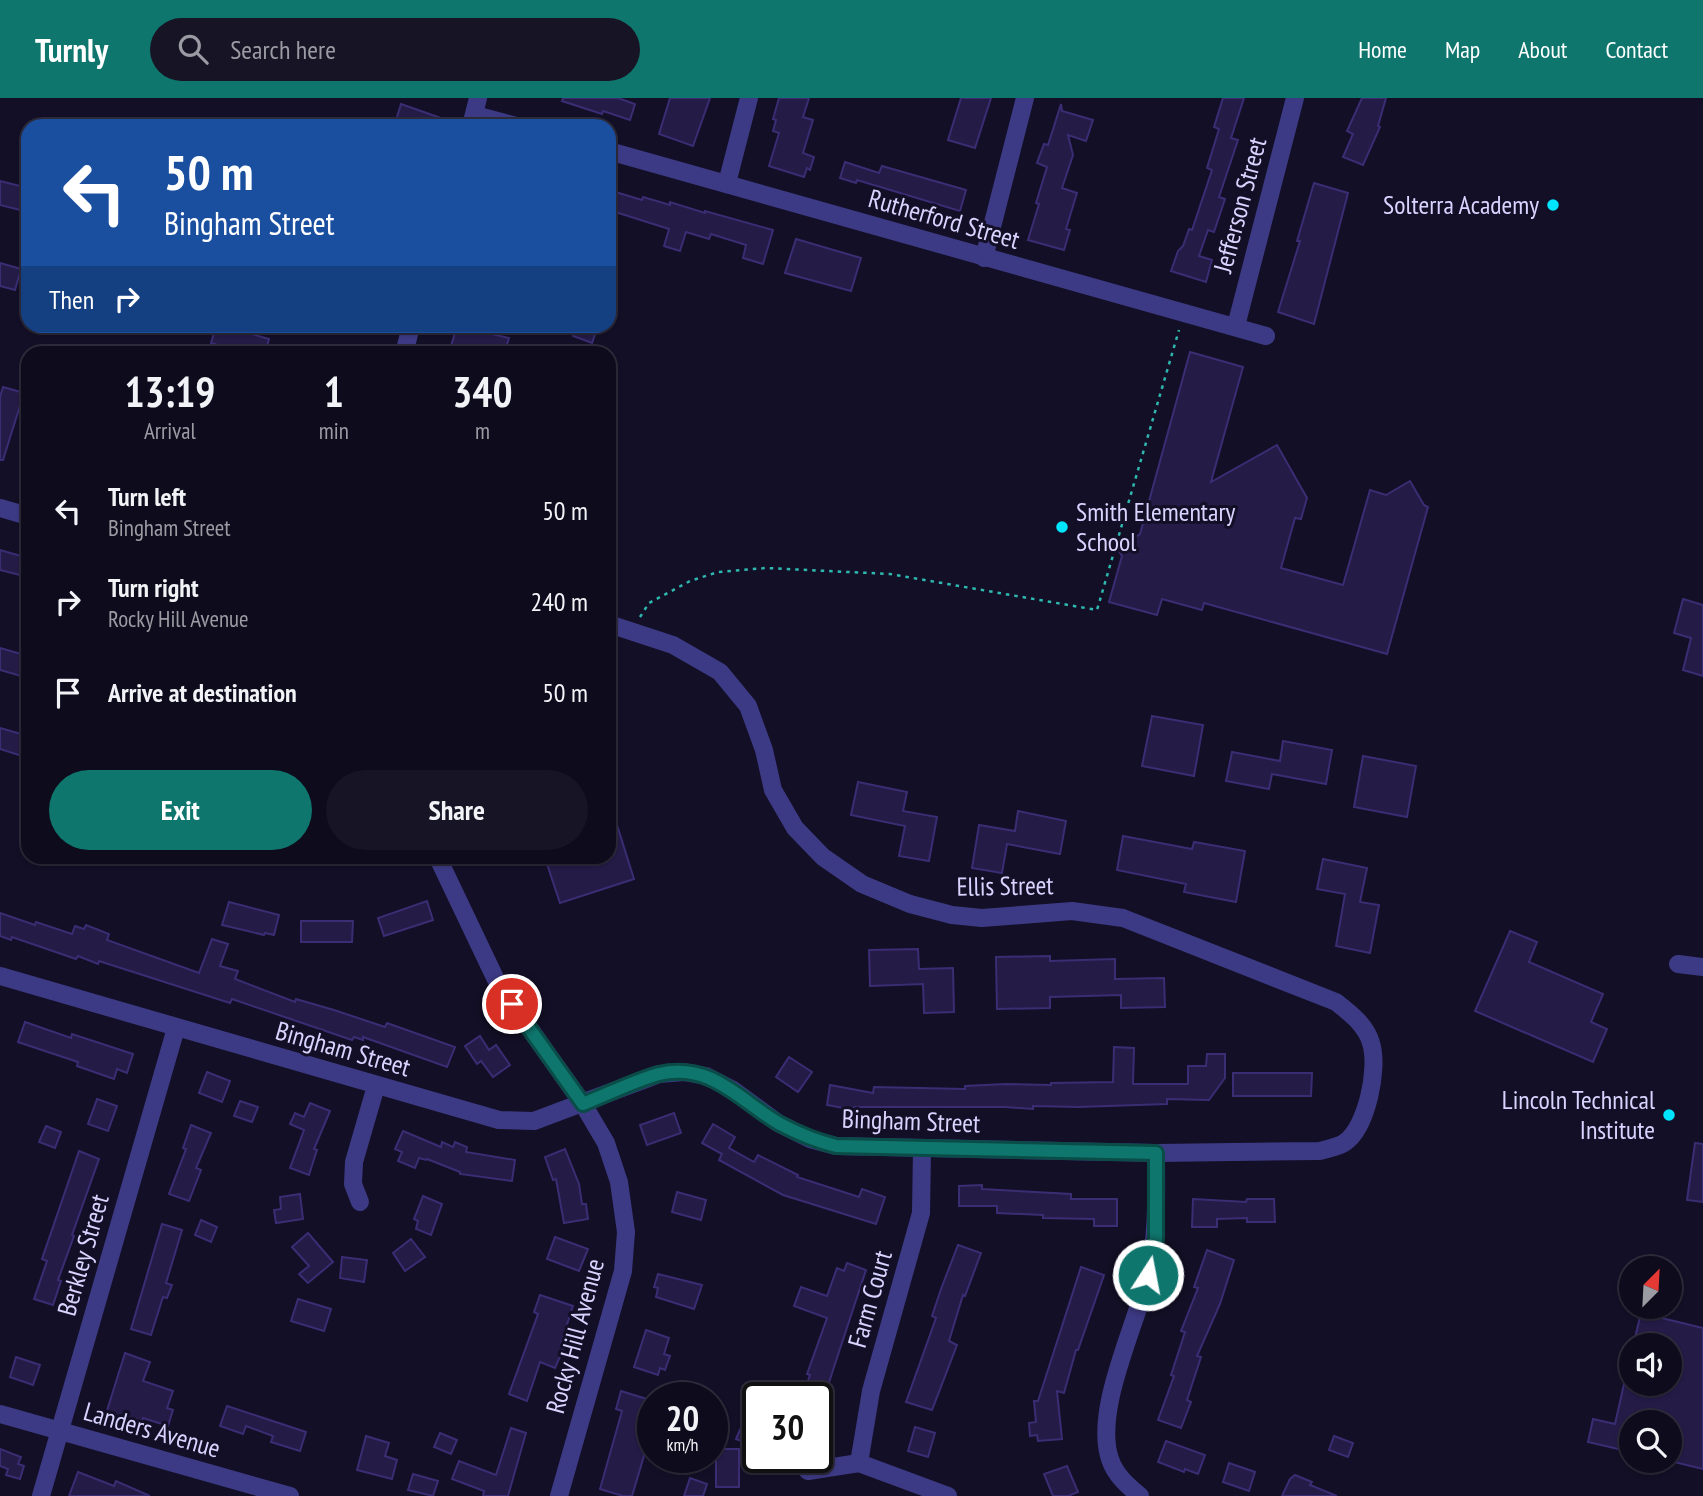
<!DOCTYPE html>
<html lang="en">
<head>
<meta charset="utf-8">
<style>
  :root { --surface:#0e0b1c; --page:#171425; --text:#f1f3f6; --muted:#9b9ba3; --line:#2e2b3b; --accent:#0f766e }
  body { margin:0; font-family:"PT Sans Narrow",sans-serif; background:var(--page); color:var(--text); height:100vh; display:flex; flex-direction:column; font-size:26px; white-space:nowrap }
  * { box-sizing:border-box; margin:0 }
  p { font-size:23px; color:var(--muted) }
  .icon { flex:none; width:38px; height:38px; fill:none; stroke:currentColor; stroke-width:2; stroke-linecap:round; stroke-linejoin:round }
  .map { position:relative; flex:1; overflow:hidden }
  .side { position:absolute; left:21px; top:248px; width:595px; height:518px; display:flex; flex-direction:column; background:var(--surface); border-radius:21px; box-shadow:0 2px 5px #0004,0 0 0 2px var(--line) }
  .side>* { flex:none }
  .hud { position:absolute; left:21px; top:21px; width:595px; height:214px; border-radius:21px; box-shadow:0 2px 5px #0004,0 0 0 2px var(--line); background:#1a4fa0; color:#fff; overflow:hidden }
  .needle { width:46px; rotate:24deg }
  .controls { position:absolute; left:1619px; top:1158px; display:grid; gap:14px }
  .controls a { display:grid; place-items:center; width:63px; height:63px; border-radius:50%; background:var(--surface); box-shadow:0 2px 5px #0004,0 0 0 2px var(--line); font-size:35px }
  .speed { position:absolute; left:637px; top:1284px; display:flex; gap:14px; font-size:35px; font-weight:700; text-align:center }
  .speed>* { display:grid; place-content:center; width:91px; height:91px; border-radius:50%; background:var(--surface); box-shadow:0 2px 5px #0004,0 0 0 2px var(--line); line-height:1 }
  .speed small { font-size:18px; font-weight:400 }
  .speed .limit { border:4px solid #111; border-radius:10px; background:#fff; color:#111 }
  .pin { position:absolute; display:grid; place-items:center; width:60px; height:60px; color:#fff; margin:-30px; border:4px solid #fff; border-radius:50%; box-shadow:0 2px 7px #0007 }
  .me { position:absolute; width:77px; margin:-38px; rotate:11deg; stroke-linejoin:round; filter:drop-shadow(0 0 5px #0008) }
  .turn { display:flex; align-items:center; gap:24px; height:147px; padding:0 28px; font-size:32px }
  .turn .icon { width:91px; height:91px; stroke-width:2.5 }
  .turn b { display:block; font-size:49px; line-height:60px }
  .then { display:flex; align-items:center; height:66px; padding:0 28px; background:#0003; gap:14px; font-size:26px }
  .eta { display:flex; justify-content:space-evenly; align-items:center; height:119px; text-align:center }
  .eta b { font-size:42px; font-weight:600; line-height:49px }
  .button { display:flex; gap:14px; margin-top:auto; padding:14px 28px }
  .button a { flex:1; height:80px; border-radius:42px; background:var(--accent); color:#fff; font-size:28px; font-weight:600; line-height:80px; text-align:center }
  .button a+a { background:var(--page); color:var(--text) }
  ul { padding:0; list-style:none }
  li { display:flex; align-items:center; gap:21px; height:91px; padding:0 28px }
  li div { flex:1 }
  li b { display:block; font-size:26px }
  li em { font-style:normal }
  header { display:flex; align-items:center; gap:42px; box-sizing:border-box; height:98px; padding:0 35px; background:var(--accent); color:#fff }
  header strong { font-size:33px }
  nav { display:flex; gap:38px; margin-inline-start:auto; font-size:24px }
  .search { width:490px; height:63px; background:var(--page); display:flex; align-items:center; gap:18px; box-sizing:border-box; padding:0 24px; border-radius:38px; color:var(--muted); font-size:26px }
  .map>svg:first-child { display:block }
</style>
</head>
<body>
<header>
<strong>Turnly</strong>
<div class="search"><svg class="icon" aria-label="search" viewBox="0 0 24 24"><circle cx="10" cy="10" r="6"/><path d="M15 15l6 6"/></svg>Search here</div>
<nav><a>Home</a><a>Map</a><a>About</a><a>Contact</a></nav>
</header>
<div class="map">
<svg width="1703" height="1398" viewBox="0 0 1703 1398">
  <rect width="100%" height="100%" fill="#130f26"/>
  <g fill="#241b47" stroke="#3b2d73" stroke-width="2">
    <polygon points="563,0 618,0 635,6 630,22 603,13 602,16 562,3"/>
    <polygon points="670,0 710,0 693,48 659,36"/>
    <polygon points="779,0 809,0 803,19 813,22 803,55 814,59 810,72 807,70 804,79 769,68 779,35 773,33 776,22 773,21"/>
    <polygon points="961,0 991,0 975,50 948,42"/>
    <polygon points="1223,0 1244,0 1231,40 1238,42 1219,99 1225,101 1214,134 1208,132 1199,158 1212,162 1206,184 1171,173 1178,153 1183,148 1189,131 1192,132 1212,72 1207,70 1219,31 1214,29"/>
    <polygon points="1362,0 1386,0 1378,28 1380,29 1363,67 1343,59 1353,36 1347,33"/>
    <polygon points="401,6 458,26 458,28 398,28 400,21 397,19"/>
    <polygon points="1061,6 1062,13 1093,22 1086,43 1068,37 1073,57 1062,90 1077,95 1066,131 1070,132 1064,152 1028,142 1039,106 1036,105 1047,69 1037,65 1044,46 1048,47"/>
    <polygon points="845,64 879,75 882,68 966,92 960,113 857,82 856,85 840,80"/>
    <polygon points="0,83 28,90 28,114 0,107"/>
    <polygon points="1314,85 1348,95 1314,226 1278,214 1300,143 1297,143"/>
    <polygon points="609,92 642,102 643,99 670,107 670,104 705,115 705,113 773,132 763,166 743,160 746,147 711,136 709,141 686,134 680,153 664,148 669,131 609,112"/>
    <polygon points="796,141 861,160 851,193 785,175"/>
    <polygon points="0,165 21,171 15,192 0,188"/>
    <polygon points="216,228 224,228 269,241 265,256 247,256 211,245"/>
    <polygon points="457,228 509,240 505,253 494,250 493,256 478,256 451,248"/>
    <polygon points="577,228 598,228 592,245 573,238"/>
    <polygon points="1190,254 1243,269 1211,384 1277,347 1307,400 1301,421 1295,420 1281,470 1343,487 1370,392 1386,397 1410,383 1424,407 1428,409 1387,556 1204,505 1202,512 1162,501 1157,517 1109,504 1122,458 1117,450 1140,436"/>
    <polygon points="3,289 24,295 3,362 0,362 0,299"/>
    <polygon points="0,452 28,460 28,479 0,472"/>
    <polygon points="1683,501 1703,507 1703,578 1683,572 1691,540 1674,535"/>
    <polygon points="0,550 28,558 28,580 0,572"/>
    <polygon points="1152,618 1203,627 1194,678 1142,668"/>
    <polygon points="0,630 28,638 22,658 0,651"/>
    <polygon points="1283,643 1332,652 1326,686 1272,676 1269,691 1226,683 1232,654 1280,663"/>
    <polygon points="1363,658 1416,668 1407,719 1354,709"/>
    <polygon points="858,684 907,694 903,713 937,719 929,763 899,758 905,728 851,717"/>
    <polygon points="612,711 634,781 560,805 545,760 609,760 609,712"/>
    <polygon points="1018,713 1066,723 1060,756 1007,746 1002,775 972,770 979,727 1015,733"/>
    <polygon points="1123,738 1192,751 1194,744 1245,753 1236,804 1184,794 1186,786 1117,772"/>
    <polygon points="1323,761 1367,770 1360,804 1379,807 1370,855 1336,848 1345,796 1317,791"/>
    <polygon points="427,803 433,822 384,838 378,820"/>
    <polygon points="229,804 279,817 274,837 265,835 264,837 222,827"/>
    <polygon points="0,815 35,827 36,824 72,836 75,828 84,831 86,827 109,836 107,842 199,875 212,841 228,846 220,868 238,873 235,881 295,904 296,901 334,912 385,929 387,925 455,949 447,969 363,939 363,942 354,939 352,942 232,901 230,905 99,863 98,866 78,858 76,861 12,839 11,842 0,838"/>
    <polygon points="301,823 353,823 352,844 301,844"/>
    <polygon points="1510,833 1537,844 1529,864 1603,896 1591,924 1607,931 1593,964 1475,913"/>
    <polygon points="918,851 919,871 953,870 954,914 924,915 923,886 870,888 869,852"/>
    <polygon points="1050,858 1050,863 1115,861 1115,881 1164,880 1165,909 1121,910 1121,897 1050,899 1050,910 997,911 996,859"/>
    <polygon points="25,924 71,940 72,936 133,956 127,975 117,971 114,981 77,968 78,964 18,944"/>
    <polygon points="480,938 489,952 496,947 510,967 493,979 481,963 477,966 465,948"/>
    <polygon points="1114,949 1134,950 1133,986 1188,986 1188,968 1206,968 1207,956 1225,956 1225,980 1209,1002 1167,1001 1167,1006 1078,1009 1033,1008 1033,1011 1005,1009 854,1009 854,1012 827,1007 830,987 873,995 874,989 965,991 965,988 1006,986 1051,987 1051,985 1113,984"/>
    <polygon points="789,959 812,974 798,994 776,979"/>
    <polygon points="207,974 230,983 222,1004 199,995"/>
    <polygon points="1233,975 1312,975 1311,998 1233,998"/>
    <polygon points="97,1001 117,1008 108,1033 88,1026"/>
    <polygon points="240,1003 258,1009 252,1024 234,1018"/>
    <polygon points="310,1005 330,1013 314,1051 317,1052 309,1077 290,1070 304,1032 290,1026 295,1015 304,1019"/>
    <polygon points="674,1015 681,1035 647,1047 640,1027"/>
    <polygon points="713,1026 735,1039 729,1050 754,1064 758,1057 798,1077 797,1079 859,1099 862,1091 885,1099 876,1126 783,1097 719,1062 722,1056 702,1045"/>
    <polygon points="191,1027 211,1035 196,1070 201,1072 189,1103 169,1096 186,1051 183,1050"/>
    <polygon points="46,1028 61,1034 55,1050 39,1044"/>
    <polygon points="403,1033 441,1049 442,1044 453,1049 455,1044 467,1049 466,1054 515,1062 512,1083 460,1076 460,1074 427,1061 426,1062 419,1060 415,1070 398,1063 402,1054 395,1051"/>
    <polygon points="1695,1045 1703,1046 1703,1104 1687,1102"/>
    <polygon points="565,1051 579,1086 582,1106 586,1106 588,1121 564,1125 556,1081 553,1082 545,1059"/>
    <polygon points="79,1053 99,1061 72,1137 74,1138 58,1182 61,1183 53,1207 34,1201 47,1163 42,1161"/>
    <polygon points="982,1087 982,1091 1071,1096 1071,1101 1117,1101 1117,1128 1094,1128 1094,1121 1043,1120 1043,1117 997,1115 997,1108 959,1108 959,1088"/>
    <polygon points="677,1094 706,1102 701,1122 672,1114"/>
    <polygon points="300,1096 303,1121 276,1125 274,1112 281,1111 280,1099"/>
    <polygon points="423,1098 442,1106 431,1137 416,1131 418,1123 414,1121"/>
    <polygon points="1193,1101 1246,1104 1247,1101 1274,1101 1275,1124 1247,1124 1247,1120 1217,1121 1217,1129 1192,1129"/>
    <polygon points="201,1122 217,1129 211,1144 195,1137"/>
    <polygon points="162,1126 182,1132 166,1185 172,1187 167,1200 163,1199 151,1237 131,1231"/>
    <polygon points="308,1135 333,1164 308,1185 299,1176 309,1168 292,1149"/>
    <polygon points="555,1139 588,1151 579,1173 547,1161"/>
    <polygon points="411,1141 425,1159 405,1173 393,1155"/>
    <polygon points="958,1147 981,1155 965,1198 963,1197 949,1243 957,1247 932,1312 906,1304 936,1220 932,1218 941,1191"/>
    <polygon points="1207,1152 1234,1162 1220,1206 1197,1258 1201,1259 1187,1302 1191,1304 1181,1330 1158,1322 1174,1278 1171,1277 1185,1234 1181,1233 1198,1190 1194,1189"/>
    <polygon points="342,1159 367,1162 364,1184 340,1180"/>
    <polygon points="847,1165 866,1172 834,1269 824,1300 802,1300 810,1277 807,1276 827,1220 794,1208 801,1189 827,1198 837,1170 844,1173"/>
    <polygon points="1081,1169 1104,1177 1078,1252 1076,1252 1064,1295 1057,1293 1062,1341 1038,1343 1037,1337 1030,1338 1029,1325 1036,1324 1034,1303 1038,1303"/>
    <polygon points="658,1176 702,1187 694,1211 656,1199 658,1190 654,1189"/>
    <polygon points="540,1197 573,1208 561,1245 565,1247 555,1270 540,1264 527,1303 509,1296 538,1216 534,1214"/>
    <polygon points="298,1201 331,1211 324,1233 291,1223"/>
    <polygon points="1641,1215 1703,1230 1703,1371 1670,1363 1670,1325 1631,1325 1631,1354 1588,1344 1593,1321 1615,1326 1624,1286 1670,1286 1670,1248 1633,1248"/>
    <polygon points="646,1232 669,1240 664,1256 670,1258 665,1272 660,1270 658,1277 634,1269"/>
    <polygon points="125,1255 150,1264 143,1283 173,1293 167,1310 173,1312 168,1328 143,1320 142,1323 125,1318 123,1324 105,1319"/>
    <polygon points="16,1259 40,1267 33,1287 10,1279"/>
    <polygon points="621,1293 653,1303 642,1339 649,1341 632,1398 623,1398 600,1391 622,1313 616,1311"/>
    <polygon points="227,1308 306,1334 300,1353 271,1344 273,1338 246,1328 243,1336 220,1328"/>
    <polygon points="746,1318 758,1323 758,1341 755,1349 736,1341"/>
    <polygon points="915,1329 935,1335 928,1359 908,1353"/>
    <polygon points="511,1330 526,1335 508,1398 483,1398 484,1393 452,1381 459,1363 496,1377"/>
    <polygon points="440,1335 457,1342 451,1356 434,1349"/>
    <polygon points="366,1338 389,1345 385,1358 397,1362 392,1381 357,1372"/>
    <polygon points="1334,1338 1353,1345 1348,1359 1329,1352"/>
    <polygon points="1166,1343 1205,1357 1198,1376 1185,1371 1184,1374 1158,1364"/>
    <polygon points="0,1351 21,1359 18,1366 24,1368 20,1381 6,1377 8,1371 0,1368"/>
    <rect x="716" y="1351" width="23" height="38"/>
    <polygon points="1229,1365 1255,1374 1249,1393 1223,1384"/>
    <polygon points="1067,1368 1078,1394 1068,1398 1053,1398 1044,1376"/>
    <polygon points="78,1374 114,1388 116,1383 150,1398 69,1398"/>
    <polygon points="413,1376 438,1383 433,1398 408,1392"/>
    <polygon points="1295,1377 1312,1384 1310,1387 1337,1398 1282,1398 1290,1381"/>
    <polygon points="690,1380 707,1386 703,1398 684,1398"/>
  </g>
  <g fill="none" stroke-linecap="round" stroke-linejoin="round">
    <polyline stroke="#2fb8b0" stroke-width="2.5" stroke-dasharray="3.5 5" stroke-linecap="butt" points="640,519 649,505 690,483 718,474 766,470 890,476 1097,512 1179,232"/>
    <g stroke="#3d3a85" stroke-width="18">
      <polyline points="475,17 516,28"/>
      <polyline points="471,28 478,0"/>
      <polyline points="609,53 1266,238"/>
      <polyline points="727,85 749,0"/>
      <polyline points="984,160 1025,0"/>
      <polyline points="1236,228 1295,0"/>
      <polyline points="404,256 411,228"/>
      <polyline points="0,410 28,418"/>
      <polyline points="438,760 498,886 583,1006 606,1045 619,1084 626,1134 623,1173 559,1398"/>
      <polyline points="1678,866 1703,869"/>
      <path d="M0 878 499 1022 534 1023 659 976 684 974 706 978 733 992 778 1025 810 1041 836 1048 1156 1055 1319 1053C1327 1051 1338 1049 1344 1045 1367 1030 1379 970 1371 945 1366 927 1350 915 1336 904L1123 820 1072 813 982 820 952 817 910 806 862 786 823 759 795 730 773 692 764 652 748 608 720 574 673 547 609 526"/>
      <polyline points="360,1104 353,1086 354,1064 376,988"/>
      <polyline points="0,1316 290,1398"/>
      <polyline points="859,1365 871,1293 921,1115 922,1051"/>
      <polyline points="808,1373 859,1365 948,1398"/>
      <polyline points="41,1398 176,930"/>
      <path d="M1140 1398C1128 1388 1115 1377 1110 1361 1093 1311 1138 1224 1149 1173 1158 1134 1156 1095 1156 1055"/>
    </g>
  </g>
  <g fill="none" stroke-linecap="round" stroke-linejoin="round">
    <g stroke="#0a4d48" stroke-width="18">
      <path id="route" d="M512 906 583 1006C606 997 636 982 659 976 712 964 740 1003 780 1026 799 1036 816 1043 836 1048L1156 1055V1141L1148 1177"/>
    </g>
    <use href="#route" stroke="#0f766e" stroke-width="12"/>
  </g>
  <g fill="#00e5ff" stroke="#130f26" stroke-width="2.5">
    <circle cx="1553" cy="107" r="7"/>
    <circle cx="1062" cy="429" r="7"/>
    <circle cx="1669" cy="1017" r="7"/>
  </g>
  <g text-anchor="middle" stroke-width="6" stroke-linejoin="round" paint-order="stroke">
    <g font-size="26" fill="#d9d4ff" stroke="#130f26">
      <text transform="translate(1240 107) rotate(-75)" y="9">Jefferson Street</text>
      <text transform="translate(944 121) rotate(16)" y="9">Rutherford Street</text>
      <text transform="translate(1005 788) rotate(-1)" y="9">Ellis Street</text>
      <text transform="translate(343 951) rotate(16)" y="9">Bingham Street</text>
      <text transform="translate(911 1023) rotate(2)" y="9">Bingham Street</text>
      <text transform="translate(83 1157) rotate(-74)" y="9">Berkley Street</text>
      <text transform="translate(870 1201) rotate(-74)" y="9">Farm Court</text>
      <text transform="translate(575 1238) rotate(-75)" y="9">Rocky Hill Avenue</text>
      <text transform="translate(152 1332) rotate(16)" y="9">Landers Avenue</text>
    </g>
    <g font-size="26" fill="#d9d4ff" stroke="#130f26" text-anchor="end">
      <text x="1539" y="116">Solterra Academy</text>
      <text x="1076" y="423" text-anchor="start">Smith Elementary<tspan x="1076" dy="30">School</tspan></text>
      <text x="1655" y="1011">Lincoln Technical<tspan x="1655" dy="30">Institute</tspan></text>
    </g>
  </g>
</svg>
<div class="controls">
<a><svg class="needle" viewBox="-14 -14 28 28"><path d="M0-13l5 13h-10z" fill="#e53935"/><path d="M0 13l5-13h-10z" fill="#9b9ba3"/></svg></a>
<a><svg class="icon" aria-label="sound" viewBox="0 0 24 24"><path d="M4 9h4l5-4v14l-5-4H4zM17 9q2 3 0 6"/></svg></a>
<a><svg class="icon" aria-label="search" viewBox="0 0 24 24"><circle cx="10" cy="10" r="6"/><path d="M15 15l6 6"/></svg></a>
</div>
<div class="speed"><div>20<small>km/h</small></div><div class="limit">30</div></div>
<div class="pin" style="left:512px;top:906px;background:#d93025"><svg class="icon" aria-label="arrive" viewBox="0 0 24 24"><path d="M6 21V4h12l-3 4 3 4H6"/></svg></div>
<svg class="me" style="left:1148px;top:1177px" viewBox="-20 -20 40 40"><circle r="17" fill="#0f766e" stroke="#fff" stroke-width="3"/><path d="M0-11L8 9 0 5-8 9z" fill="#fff"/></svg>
<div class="hud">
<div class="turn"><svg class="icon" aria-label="left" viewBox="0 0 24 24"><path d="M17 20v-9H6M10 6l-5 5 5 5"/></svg><div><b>50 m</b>Bingham Street</div></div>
<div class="then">Then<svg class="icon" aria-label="right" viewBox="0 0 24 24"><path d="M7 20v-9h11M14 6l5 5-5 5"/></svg></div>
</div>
<section class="side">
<div class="eta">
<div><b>13:19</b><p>Arrival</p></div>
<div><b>1</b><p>min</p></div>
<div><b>340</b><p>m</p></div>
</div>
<ul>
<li><svg class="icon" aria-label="left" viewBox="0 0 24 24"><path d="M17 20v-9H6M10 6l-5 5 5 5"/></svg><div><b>Turn left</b><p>Bingham Street</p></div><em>50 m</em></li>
<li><svg class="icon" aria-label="right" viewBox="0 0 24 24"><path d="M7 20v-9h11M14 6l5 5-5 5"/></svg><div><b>Turn right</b><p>Rocky Hill Avenue</p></div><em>240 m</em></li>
<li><svg class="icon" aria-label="arrive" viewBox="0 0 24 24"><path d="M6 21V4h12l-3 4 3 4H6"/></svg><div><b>Arrive at destination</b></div><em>50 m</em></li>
</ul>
<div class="button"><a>Exit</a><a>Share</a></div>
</section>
</div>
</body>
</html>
